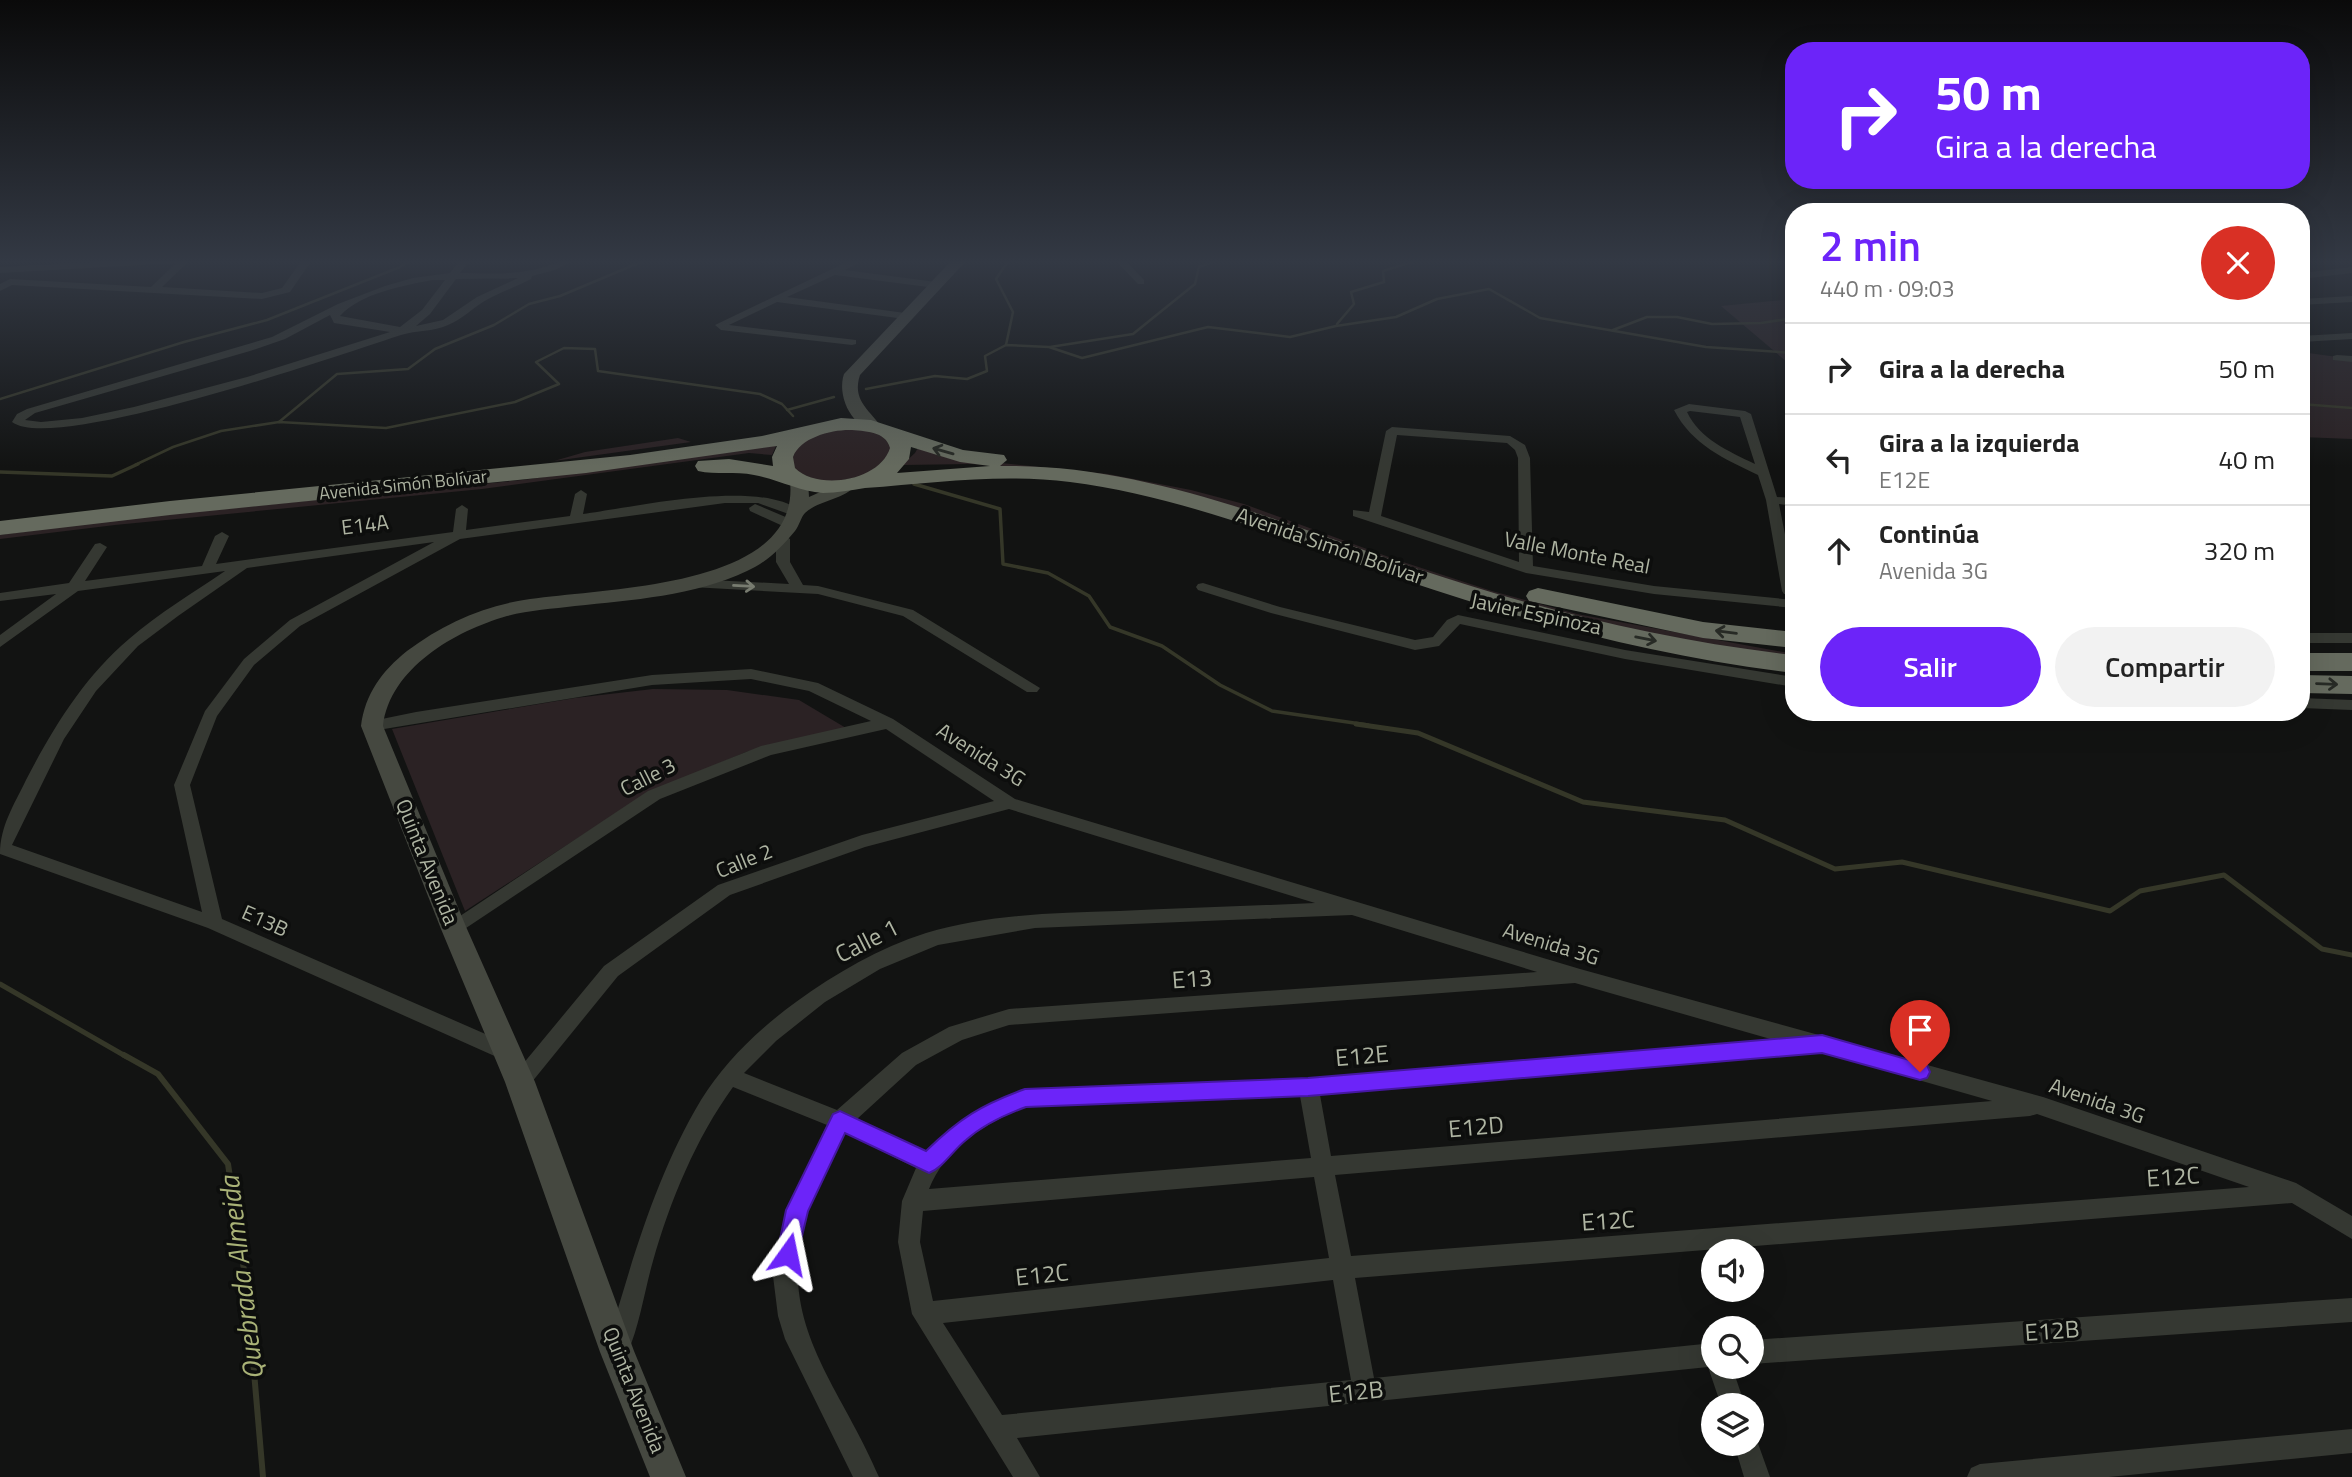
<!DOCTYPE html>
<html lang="es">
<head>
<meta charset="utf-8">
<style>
  :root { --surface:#fff; --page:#f2f2f2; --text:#222; --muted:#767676; --line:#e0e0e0; --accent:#6c24f9 }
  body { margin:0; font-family:"Titillium Web",sans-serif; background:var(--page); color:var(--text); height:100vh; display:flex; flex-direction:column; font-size:26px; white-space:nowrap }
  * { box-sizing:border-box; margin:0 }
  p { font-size:23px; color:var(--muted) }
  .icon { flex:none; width:38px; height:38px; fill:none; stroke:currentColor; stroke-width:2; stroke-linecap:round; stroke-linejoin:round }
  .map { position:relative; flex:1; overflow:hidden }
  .side { position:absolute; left:1785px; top:203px; width:525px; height:518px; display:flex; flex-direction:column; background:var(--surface); border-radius:28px; box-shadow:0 7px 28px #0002 }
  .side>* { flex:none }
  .guide { position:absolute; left:1785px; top:42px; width:525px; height:147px; border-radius:28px; box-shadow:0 7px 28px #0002; background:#6c24f9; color:#fff; overflow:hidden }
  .fabs { position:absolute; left:1701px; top:1239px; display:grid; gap:14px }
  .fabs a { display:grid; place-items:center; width:63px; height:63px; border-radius:50%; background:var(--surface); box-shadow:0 7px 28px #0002; font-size:35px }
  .pin { position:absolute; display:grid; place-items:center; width:60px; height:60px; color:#fff; margin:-72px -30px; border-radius:50% 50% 50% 0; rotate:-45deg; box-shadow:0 0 7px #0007 }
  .pin .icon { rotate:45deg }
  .me { position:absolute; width:77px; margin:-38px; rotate:12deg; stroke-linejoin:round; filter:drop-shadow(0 0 5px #0008) }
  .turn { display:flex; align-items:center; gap:24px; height:147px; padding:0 35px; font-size:32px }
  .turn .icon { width:91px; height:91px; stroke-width:2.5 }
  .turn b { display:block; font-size:49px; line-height:60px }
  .round { display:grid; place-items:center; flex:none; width:74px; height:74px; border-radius:37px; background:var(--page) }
  .overview { display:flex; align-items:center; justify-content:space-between; height:119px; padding:0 35px }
  h1 { font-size:42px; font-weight:600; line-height:52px; color:var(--accent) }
  .cta { display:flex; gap:14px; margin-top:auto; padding:14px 35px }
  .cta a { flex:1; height:80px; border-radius:42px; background:var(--accent); color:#fff; font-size:28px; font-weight:600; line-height:80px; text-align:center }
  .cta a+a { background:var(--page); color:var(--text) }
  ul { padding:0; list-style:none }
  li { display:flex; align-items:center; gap:21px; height:91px; padding:0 35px; border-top:2px solid var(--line) }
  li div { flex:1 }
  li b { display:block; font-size:26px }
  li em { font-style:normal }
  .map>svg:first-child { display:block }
</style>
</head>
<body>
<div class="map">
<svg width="2352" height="1477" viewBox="0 0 2352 1477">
  <rect width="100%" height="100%" fill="#121312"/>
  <g fill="#2b2224">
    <polygon points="1782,300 1794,301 1794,368 1721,306"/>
    <polygon points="2301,352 2352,359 2352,439 2301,437"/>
    <polygon points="840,426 884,433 895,449 869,475 832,482 815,480 791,468 790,451 797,442"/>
    <polygon points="678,438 691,442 554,461 585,452"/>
    <polygon points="779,439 772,455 749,453 482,489 115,525 0,539 0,535 120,519 522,480 737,451"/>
    <polygon points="920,444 992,462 1108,474 1191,490 1244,504 1397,560 1492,591 1577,614 1794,654 1794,659 1631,632 1457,586 1261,515 1168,489 1030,468 971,464 902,465 915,453"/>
    <polygon points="653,689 727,690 799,700 846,728 746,752 644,795 465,911 392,729 575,698"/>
  </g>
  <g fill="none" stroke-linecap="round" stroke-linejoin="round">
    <g stroke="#353728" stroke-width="2.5">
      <polyline points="1337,324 1354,304 1351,292 1384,282 1383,271 1418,260"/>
      <polyline points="1613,330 1647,317 1677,317 1712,324 1761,323 1794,318"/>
      <polyline points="1006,345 1013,312 996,279 1009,260"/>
      <polyline points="1050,347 1133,334 1195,284 1199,267 1218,260"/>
      <polyline points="866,389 935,376 967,379 987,371 985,356 1006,345 1049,347 1082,358 1208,327 1290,337 1336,326 1396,317 1437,299 1489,289 1540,318 1706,347 1794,353"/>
      <polyline points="0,399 184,342 267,320 400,267 411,260"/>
      <polyline points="2301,404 2352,408"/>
      <polyline points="787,410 834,397"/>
      <polyline points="279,422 337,374 408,369 435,349 494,325 529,304 560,296 641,262 654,260"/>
      <polyline points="135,465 173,447 221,431 279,422 386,428 515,402 559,384 536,362 564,348 595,349 598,371 760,394 782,404 793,416"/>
    </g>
    <g stroke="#353728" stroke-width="3.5">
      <polyline points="0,472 112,476 138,464"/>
      <polyline points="914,484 1000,509 1003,564 1048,573 1089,596 1110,627 1162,646 1220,685 1272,711 1368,725"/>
    </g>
    <g stroke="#353728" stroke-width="5">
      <polyline points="1356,724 1418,733 1583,802 1725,820 1835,869 1902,862 2110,911 2140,891 2224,875 2322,949 2352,955"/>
      <polyline points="0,984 127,1057"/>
    </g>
    <polyline stroke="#353728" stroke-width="6" points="124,1055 158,1074 228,1164 247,1290 263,1477"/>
    <g fill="#353832" fill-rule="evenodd">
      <polygon points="129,260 190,260 162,287 262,293 282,288 302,260 312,260 290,292 262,299 12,285 0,291 0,284 10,279 151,287 176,263 0,273 0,267"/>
      <path d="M460 260H470L460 273C484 273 508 275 532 270 547 268 558 260 574 260L555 270 532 276 531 279C516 287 498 293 483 302 472 309 461 320 448 325 433 332 417 330 401 335 343 354 54 454 12 422L17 414 27 409 272 337 338 304 385 286 413 278 450 273ZM518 278 477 297 443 320 416 326 430 314 456 279ZM432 280H445L422 310 400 327 340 316C361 293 402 286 432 280ZM330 315 334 323 390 332 247 377 134 407 82 418 41 422 25 420 35 413 250 351 285 339Z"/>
      <polygon points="851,260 864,260 845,270 936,282 941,285 936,288 835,275 787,297 905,313 910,316 905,319 777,302 729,325 856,340 856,344 852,345 721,330 715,325"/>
      <polygon points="1115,260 1125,260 1144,280 1144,284 1138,284"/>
      <polygon points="2352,267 2352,273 2301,279 2301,273"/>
      <polygon points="2352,296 2352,302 2301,305 2301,299"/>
      <polygon points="2352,333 2352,339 2301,342 2301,336"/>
      <polygon points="2337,355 2352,356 2352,362 2333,360 2333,356"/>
      <path d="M1689 404 1745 411 1751 414 1777 497 1794 498V506L1779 504 1794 580V595L1784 594 1782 591 1766 500 1758 475C1725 459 1692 445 1674 410ZM1690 411 1740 417 1755 464C1728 451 1700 439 1687 412Z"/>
      <path d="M1392 427 1510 436 1525 445 1530 458 1533 566 1654 586 1794 600V608L1654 594 1526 573 1353 516V510L1369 512 1386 431ZM1397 435 1507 443 1515 450 1518 458 1519 562 1381 516Z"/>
      <path d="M581 490 587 494 583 514C635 507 763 477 803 513L797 517 758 503H725L460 539 300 626 254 665 217 716 190 785 222 919 513 1046 516 1052 513 1058 506 1061 499 1058 208 928 0 854C0 826 14 805 26 780 53 728 84 677 129 639 159 613 193 593 225 571L78 591 0 647V635L56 594 0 601V593L69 583 95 544 100 543 107 547 85 581 202 566 215 536 222 532 229 536 216 564 453 532 456 509 462 505 468 509 466 530 570 516 575 494ZM434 542 290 620 244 659 205 711 174 785 202 912 12 845 64 739 96 691 138 646 178 616 247 568Z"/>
      <polygon points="755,504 795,521 797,524 795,527 785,527 750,511 749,508"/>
      <polygon points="783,535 790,539 790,562 803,585 818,586 913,610 1040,688 1037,692 1027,692 903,616 818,594 691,587 684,583 691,579 789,584 776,562 776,539"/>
      <polygon points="1203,583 1280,607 1415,640 1433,637 1447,620 1458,615 1625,650 1794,677 1794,687 1625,659 1460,624 1439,646 1415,650 1271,613 1198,590 1196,587 1198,584"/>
      <rect x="2301" y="633" width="51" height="10"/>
      <path d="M751 669 818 683 893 719 1015 799 1580 969 2043 1097 2296 1183 2352 1216V1239L2292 1203 1355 1278 1374 1378 1713 1343V1367H1732L1745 1405H1721L1708 1367 1017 1438 1040 1477H1013L912 1314 898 1242 902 1201 916 1168 845 1133C833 1159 816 1185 808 1211 772 1321 839 1382 879 1477H853L785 1339 778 1316 773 1276 786 1210 827 1125 733 1087C696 1138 670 1201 653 1261 644 1292 640 1325 627 1354L619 1358 611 1354 607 1346C632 1261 655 1177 701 1100 725 1061 759 1029 796 1002 836 973 879 948 926 933 989 914 1054 913 1119 911 1184 908 1250 906 1315 903L1009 809 865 847 730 895 618 976 527 1088 520 1091 513 1088 510 1082 513 1076 604 966 718 885 862 835 994 801 886 729 771 755 660 799 454 936 448 934 445 929 448 924 648 791 761 746 871 721 809 691 751 679 652 685 372 731 364 726 372 721 416 712 652 675ZM1352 915 1537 972 1009 1009 949 1027 902 1053 837 1110 744 1073 776 1041 825 1002 880 969 938 945 1035 928ZM1575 983 1774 1040 1308 1078 1025 1089C983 1104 958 1119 926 1151L857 1119 916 1065 962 1040 1009 1025ZM1817 1051 1992 1101 1331 1156 1320 1095ZM1300 1096 1311 1158 929 1189C946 1147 984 1124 1026 1107ZM2037 1114 2249 1187 1351 1256 1335 1175 2030 1116ZM1314 1177 1329 1258 933 1301 920 1242 923 1211ZM1333 1280 1351 1380 1002 1415 943 1323Z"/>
      <polygon points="2301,698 2352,700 2352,710 2301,708"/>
      <polygon points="2352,1298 2352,1322 1752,1364 1752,1340"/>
      <polygon points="2352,1429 2352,1453 2109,1477 1967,1477 1971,1468 1980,1464"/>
      <polygon points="1752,1434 1755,1435 1770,1477 1744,1477 1734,1444 1752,1444"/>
    </g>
    <g fill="#454840" fill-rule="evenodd">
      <path d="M952 260H967L860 375C852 399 868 409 880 425L872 430C850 425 837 394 844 374Z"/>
      <path d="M799 476 808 481 809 497 847 480 856 485C844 500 819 500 805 513 801 517 799 526 795 531 781 548 767 562 747 571 694 596 632 600 575 606 553 609 529 610 507 616 455 631 390 668 383 726L467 929 535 1082 634 1351 686 1477H650L600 1352 505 1082 441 929 361 726C365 694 382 671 407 651 439 627 474 610 513 602 584 587 802 595 790 481Z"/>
    </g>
    <g fill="#656a5e" fill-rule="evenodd">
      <path d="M841 418 871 420 963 450 1004 455 1007 460 1000 466C1144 463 1284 524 1418 569 1541 610 1665 641 1794 655V673C1660 657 1531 623 1404 580 1295 543 1186 497 1070 482 1002 473 933 483 865 488 851 490 837 493 823 493 798 491 778 479 754 475 735 471 716 475 698 471L695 466 698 461 729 459 773 466 772 457 777 446 586 473 170 515 0 535V521L170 501 630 455 762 436ZM849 430C864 431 886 431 890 448 880 481 818 491 795 468L793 457C800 438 830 430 849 430ZM911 447 960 462 990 466 897 473 909 459Z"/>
      <polygon points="1538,588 1703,622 1794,632 1794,648 1703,638 1529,601 1526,596 1529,591"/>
      <rect x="2301" y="653" width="51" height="18"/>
      <polygon points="2301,675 2352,676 2352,694 2301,693"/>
    </g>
  </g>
  <defs><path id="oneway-shaft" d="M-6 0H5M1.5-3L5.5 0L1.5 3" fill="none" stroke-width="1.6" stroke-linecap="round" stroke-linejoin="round" transform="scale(1.75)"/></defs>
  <g stroke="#272a25">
    <use href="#oneway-shaft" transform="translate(943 451) rotate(-164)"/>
    <use href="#oneway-shaft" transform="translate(1726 632) rotate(-173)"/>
    <use href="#oneway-shaft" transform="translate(1646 639) rotate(11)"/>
    <use href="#oneway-shaft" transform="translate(2327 684) rotate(2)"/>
  </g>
  <use stroke="#787c70" href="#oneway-shaft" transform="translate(744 586) rotate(3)"/>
  <linearGradient id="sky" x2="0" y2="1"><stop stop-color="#0a0a0a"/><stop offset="0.56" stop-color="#333944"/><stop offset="1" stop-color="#333944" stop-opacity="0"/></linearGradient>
  <rect width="2352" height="467" fill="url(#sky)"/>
  <path fill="#6c24f9" stroke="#4617a2" stroke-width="2" d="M1822 1035 1927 1065 1930 1072 1927 1078 1920 1080 1822 1053 1308 1096 1026 1107C1004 1115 984 1124 966 1140 953 1150 944 1167 929 1173L845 1133 808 1211 796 1261 788 1265 780 1261 777 1254 786 1210 833 1114 840 1111 926 1151C960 1118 981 1105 1025 1089L1308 1078Z"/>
  <g text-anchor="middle" stroke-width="7" stroke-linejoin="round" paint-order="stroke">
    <g font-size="18" fill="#aeb4a2" stroke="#0d0e0d">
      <text transform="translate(403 485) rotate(-6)" y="6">Avenida Simón Bolívar</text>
    </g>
    <g font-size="21" fill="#aeb4a2" stroke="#0d0e0d">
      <text transform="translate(365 525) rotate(-7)" y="7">E14A</text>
      <text transform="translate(1330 546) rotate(19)" y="7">Avenida Simón Bolívar</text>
      <text transform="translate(1577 553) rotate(11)" y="7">Valle Monte Real</text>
      <text transform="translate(1536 614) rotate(12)" y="7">Javier Espinoza</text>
      <text transform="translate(981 755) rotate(32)" y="7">Avenida 3G</text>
      <text transform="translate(648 777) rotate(-27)" y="7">Calle 3</text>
      <text transform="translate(744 861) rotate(-22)" y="7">Calle 2</text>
      <text transform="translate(427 862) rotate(68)" y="7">Quinta Avenida</text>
      <text transform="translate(265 921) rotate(24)" y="7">E13B</text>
      <text transform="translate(1551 944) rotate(17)" y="7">Avenida 3G</text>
      <text transform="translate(2097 1101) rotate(19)" y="7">Avenida 3G</text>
      <text transform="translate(634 1390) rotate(68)" y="7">Quinta Avenida</text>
    </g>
    <g font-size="24" fill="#aeb4a2" stroke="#0d0e0d">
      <text transform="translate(867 941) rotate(-27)" y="8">Calle 1</text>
      <text transform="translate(1192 979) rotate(-4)" y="8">E13</text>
      <text transform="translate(1362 1056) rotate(-5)" y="8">E12E</text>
      <text transform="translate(1476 1127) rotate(-5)" y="8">E12D</text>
      <text transform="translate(2173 1177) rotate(-4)" y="8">E12C</text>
      <text transform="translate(1608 1221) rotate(-4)" y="8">E12C</text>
      <text transform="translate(1042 1275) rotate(-6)" y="8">E12C</text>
      <text transform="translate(2052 1331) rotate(-4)" y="8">E12B</text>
      <text transform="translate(1356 1392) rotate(-6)" y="8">E12B</text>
    </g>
    <g font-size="28" font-style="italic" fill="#a9b277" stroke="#0d0e0d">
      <text transform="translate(241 1278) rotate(-97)" y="10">Quebrada Almeida</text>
    </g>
  </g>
</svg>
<div class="fabs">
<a><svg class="icon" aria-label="sound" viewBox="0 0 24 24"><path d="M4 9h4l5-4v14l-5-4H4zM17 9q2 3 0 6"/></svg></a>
<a><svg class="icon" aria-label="search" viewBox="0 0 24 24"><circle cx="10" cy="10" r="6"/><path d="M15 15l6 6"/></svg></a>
<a><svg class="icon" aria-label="layers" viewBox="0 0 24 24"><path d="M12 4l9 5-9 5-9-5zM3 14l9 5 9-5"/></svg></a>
</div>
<div class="pin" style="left:1920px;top:1072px;background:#d93025"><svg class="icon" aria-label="arrive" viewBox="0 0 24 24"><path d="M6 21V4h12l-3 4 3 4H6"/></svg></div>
<svg class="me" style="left:788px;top:1254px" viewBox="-20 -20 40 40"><path d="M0-17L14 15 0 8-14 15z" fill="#6c24f9" stroke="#fff" stroke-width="4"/></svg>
<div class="guide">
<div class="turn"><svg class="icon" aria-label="right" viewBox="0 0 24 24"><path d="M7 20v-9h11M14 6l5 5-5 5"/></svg><div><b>50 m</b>Gira a la derecha</div></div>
</div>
<section class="side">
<div class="overview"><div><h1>2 min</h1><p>440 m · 09:03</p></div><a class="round" style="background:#d93025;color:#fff"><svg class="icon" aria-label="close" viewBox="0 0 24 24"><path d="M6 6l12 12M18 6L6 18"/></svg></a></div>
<ul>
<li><svg class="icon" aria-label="right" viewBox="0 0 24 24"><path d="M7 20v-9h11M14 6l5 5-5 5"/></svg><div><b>Gira a la derecha</b></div><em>50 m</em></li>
<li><svg class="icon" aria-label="left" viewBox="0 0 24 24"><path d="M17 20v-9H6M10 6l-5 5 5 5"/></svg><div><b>Gira a la izquierda</b><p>E12E</p></div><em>40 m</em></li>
<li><svg class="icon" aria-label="ahead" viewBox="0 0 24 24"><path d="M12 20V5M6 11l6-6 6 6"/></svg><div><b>Continúa</b><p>Avenida 3G</p></div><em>320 m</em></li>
</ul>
<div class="cta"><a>Salir</a><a>Compartir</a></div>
</section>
</div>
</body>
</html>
